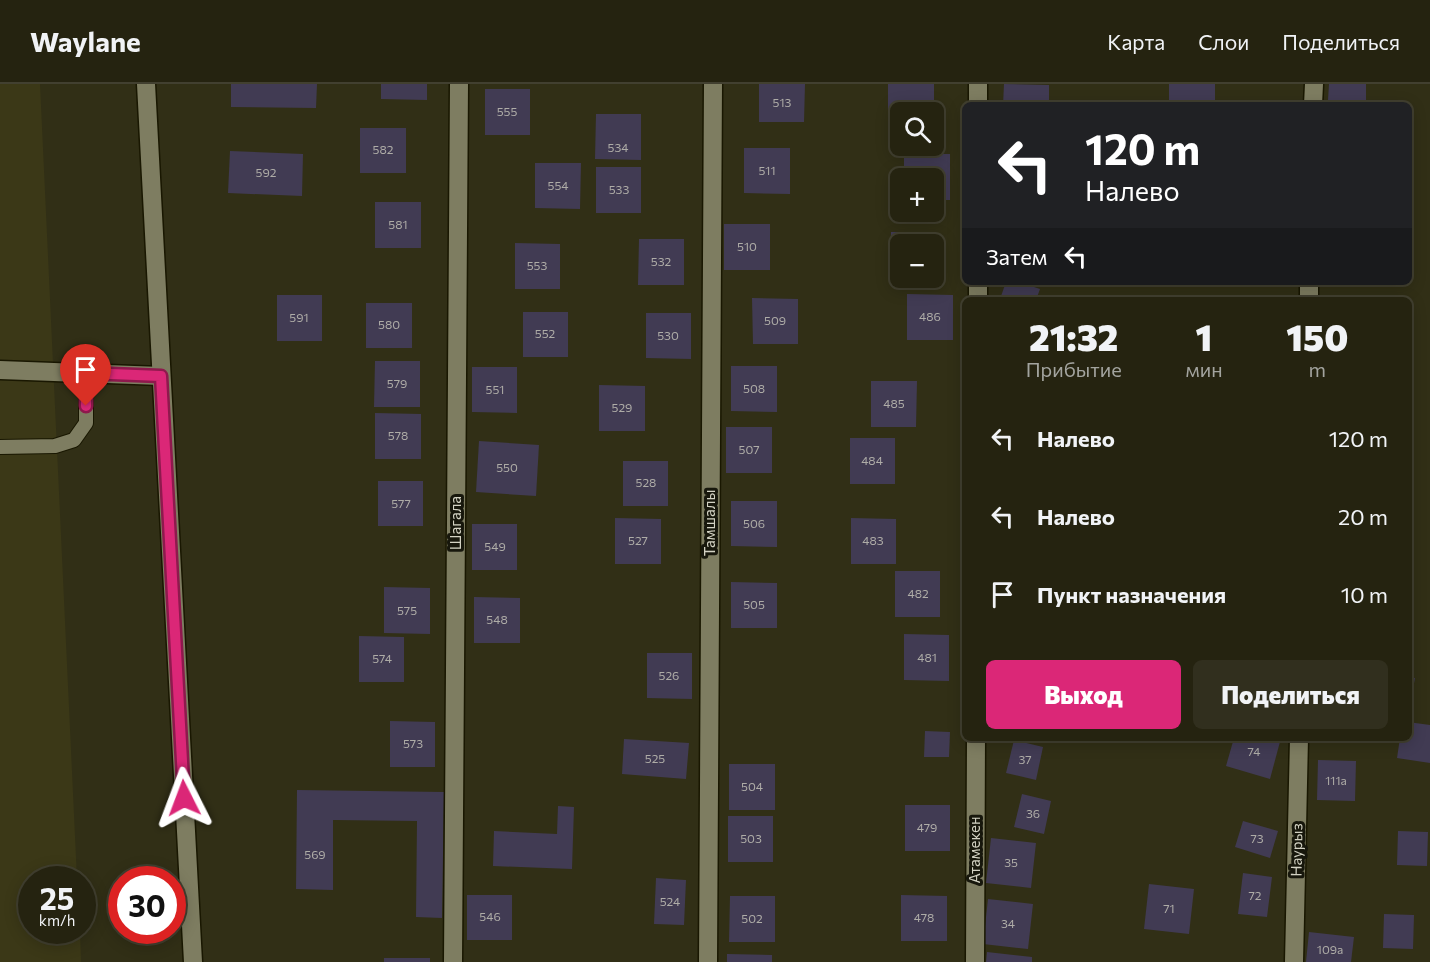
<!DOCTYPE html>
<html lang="ru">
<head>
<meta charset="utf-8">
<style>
  :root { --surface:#252310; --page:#312f1e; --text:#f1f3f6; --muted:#a3a49f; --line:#424030; --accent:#db2777 }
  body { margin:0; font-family:Commissioner,sans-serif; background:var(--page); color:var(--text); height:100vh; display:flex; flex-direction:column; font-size:22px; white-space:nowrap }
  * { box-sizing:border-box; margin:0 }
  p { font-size:20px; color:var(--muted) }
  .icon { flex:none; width:33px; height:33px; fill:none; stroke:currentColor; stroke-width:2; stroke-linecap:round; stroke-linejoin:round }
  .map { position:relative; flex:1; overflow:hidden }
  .sheet { position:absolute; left:962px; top:213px; width:450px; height:444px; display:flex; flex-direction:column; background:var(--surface); border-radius:9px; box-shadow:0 3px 15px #0003,0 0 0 2px var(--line) }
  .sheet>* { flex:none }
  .top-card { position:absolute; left:962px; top:18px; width:450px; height:183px; border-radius:9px; box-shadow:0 3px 15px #0003,0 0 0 2px var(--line); background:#202124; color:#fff; overflow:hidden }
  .fabs { position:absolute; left:890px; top:18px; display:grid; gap:12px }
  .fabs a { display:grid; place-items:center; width:54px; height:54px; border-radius:9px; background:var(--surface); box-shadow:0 3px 15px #0003,0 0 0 2px var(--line); font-size:30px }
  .speed { position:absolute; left:18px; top:782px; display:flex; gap:12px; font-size:30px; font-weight:700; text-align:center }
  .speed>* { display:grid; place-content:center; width:78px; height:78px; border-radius:50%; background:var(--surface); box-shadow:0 3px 15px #0003,0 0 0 2px var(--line); line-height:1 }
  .speed small { font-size:15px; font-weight:400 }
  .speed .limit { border:9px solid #d22; background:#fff; color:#111 }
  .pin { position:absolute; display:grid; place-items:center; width:51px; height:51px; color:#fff; margin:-62px -26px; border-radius:50% 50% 50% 0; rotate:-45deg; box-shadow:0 0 6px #0007 }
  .pin .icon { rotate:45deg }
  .me { position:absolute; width:66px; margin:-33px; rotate:357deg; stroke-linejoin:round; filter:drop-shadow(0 0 4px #0008) }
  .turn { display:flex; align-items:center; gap:21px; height:126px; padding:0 24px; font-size:27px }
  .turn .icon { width:78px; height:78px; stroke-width:2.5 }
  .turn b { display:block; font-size:42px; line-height:51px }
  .then { display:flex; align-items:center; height:57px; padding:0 24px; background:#0003; gap:12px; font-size:22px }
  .eta { display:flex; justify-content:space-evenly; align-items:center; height:102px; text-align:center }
  .eta b { font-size:36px; font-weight:800; line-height:42px }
  .cta { display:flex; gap:12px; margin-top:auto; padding:12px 24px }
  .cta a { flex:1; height:69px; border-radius:9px; background:var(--accent); color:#fff; font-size:24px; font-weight:800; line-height:69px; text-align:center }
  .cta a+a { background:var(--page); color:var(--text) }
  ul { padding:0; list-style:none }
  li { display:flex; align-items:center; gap:18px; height:78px; padding:0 24px }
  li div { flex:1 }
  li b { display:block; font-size:22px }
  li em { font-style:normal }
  header { display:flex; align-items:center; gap:36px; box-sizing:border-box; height:84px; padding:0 30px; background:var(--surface); border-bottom:2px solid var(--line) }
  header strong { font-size:28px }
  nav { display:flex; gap:33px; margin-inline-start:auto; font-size:21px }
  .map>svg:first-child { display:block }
</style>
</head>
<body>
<header>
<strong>Waylane</strong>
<nav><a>Карта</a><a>Слои</a><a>Поделиться</a></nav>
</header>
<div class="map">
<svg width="1430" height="878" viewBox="0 0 1430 878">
  <rect width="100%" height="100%" fill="#312f16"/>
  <polygon fill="#3b3817" points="0,0 40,0 77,795 32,795 32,846 80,846 81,878 0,878"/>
  <g fill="#413b53">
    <polygon points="231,0 317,0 316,24 231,23"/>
    <polygon points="381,0 427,0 427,16 381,15"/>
    <polygon points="759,0 805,0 804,38 759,38"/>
    <polygon points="888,0 934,0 934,28 900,28 900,37 888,37"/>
    <polygon points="1004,0 1049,1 1049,21 1003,21"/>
    <rect x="1169" y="0" width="46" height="17"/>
    <polygon points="1329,0 1366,0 1366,17 1328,16"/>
    <rect x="485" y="5" width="45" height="46"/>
    <polygon points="596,30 641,30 641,76 595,75"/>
    <rect x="360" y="44" width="46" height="45"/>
    <polygon points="744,64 790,64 790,110 744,109"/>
    <polygon points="230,67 303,70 302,112 228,109"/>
    <polygon points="904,70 950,70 950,116 933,116 933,94 904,94"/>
    <polygon points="535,79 581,79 580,125 535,124"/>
    <rect x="596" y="83" width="45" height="46"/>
    <rect x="375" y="118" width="46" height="46"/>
    <rect x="724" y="140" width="46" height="46"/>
    <polygon points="891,148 936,148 936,194 933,194 933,160 900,160 900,194 891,193"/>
    <polygon points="639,155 684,155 684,201 638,201"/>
    <polygon points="515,159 560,160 560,205 515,205"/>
    <polygon points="1006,198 1019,198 1040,205 1036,216 1000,215"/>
    <polygon points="907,210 953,211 953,256 907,256"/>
    <rect x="277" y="211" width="45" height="46"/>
    <polygon points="1331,211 1369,212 1369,216 1331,216"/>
    <polygon points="752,214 798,215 798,260 753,260"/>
    <rect x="366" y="219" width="46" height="45"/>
    <rect x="523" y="228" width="45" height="45"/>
    <polygon points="646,229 691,229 691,275 646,274"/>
    <polygon points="375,277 420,277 420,323 374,323"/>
    <polygon points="731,282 777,282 777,328 731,327"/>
    <polygon points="472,283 517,283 517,329 472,328"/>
    <polygon points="871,297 917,297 916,343 871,343"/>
    <polygon points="599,301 645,302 645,347 599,347"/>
    <polygon points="375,329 421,330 421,375 375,375"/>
    <rect x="726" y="343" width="46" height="46"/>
    <rect x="850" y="354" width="45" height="46"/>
    <polygon points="479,357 539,361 536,412 476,408"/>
    <rect x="623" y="377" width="45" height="45"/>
    <rect x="378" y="397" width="45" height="45"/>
    <polygon points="731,417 777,417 777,463 731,462"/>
    <polygon points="615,434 661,435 661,480 615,480"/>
    <polygon points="851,434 896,435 896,480 851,480"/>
    <rect x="472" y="440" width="45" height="46"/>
    <rect x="895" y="487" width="45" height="46"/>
    <polygon points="731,498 777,499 777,544 731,544"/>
    <polygon points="384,503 430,504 430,550 384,549"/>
    <polygon points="474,513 520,514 520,559 474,559"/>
    <polygon points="904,550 949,551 949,597 904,596"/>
    <polygon points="359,552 404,553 404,598 359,598"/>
    <polygon points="647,569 692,569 692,615 647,614"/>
    <polygon points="1408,593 1415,594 1410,621 1408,621"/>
    <polygon points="390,637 435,638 435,683 390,683"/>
    <polygon points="1408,638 1430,641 1430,679 1397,674 1400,654 1408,654"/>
    <polygon points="925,647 950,648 949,673 924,673"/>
    <polygon points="1234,654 1281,654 1270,695 1226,682"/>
    <polygon points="624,655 689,659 686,695 622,690"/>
    <polygon points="1014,656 1043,663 1036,696 1006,689"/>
    <polygon points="1318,676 1356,677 1355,717 1317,716"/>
    <rect x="729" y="680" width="46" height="46"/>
    <polygon points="297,706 444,708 442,834 416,833 417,737 333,736 333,806 296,805"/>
    <polygon points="1022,710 1051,717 1044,750 1014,743"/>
    <rect x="905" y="721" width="45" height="46"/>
    <polygon points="558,722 574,723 572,785 493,782 494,747 557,750"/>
    <rect x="728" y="732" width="45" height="46"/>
    <polygon points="1243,737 1278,747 1270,774 1235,763"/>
    <polygon points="1398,747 1428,748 1427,782 1397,781"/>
    <polygon points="991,754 1036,759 1031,804 986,799"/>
    <polygon points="1243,789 1272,793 1267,833 1238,830"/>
    <polygon points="656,794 686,796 684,841 654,840"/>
    <polygon points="1149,800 1194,805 1189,850 1144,845"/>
    <rect x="467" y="811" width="45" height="45"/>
    <polygon points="901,811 947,812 947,857 901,857"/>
    <polygon points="730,812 775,812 775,858 729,858"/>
    <polygon points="988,815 1033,820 1028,865 983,860"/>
    <polygon points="1384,830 1414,831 1413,865 1383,864"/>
    <polygon points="1309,848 1354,853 1351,878 1306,878"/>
    <polygon points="987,868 1032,873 1032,878 986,878"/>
    <polygon points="727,870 772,871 772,878 727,878"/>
    <rect x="384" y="874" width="46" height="4"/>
  </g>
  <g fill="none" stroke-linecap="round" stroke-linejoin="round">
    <g stroke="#191701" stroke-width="16">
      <polyline id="lane" points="0,363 55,362 74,356 86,339 86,289"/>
    </g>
    <g stroke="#191701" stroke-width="21">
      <g id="street">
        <polyline points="146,0 193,878"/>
        <polyline points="978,21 978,0"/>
        <polyline points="1313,21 1314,0"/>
        <polyline points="978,216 978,198"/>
        <polyline points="1309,216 1309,198"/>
        <polyline points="0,286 161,292"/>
        <polyline points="453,878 459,0"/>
        <polyline points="708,878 713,0"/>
        <polyline points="975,878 976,654"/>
        <polyline points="1294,878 1299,654"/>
      </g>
    </g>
    <use href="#lane" stroke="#7e7d61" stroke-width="14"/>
    <use href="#street" stroke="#7e7d61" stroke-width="18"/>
  </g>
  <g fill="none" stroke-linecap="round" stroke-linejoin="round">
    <g stroke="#8e194d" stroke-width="15">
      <polyline id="route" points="86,322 86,289 161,292 184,714"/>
    </g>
    <use href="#route" stroke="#db2777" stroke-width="10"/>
  </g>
  <g text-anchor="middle" stroke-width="6" stroke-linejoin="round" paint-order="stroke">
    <g font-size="12" fill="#aeaca7">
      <text x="782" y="23">513</text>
      <text x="507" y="32">555</text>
      <text x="618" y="68">534</text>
      <text x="383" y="70">582</text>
      <text x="767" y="91">511</text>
      <text x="266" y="93">592</text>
      <text x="558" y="106">554</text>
      <text x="619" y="110">533</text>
      <text x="398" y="145">581</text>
      <text x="747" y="167">510</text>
      <text x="661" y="182">532</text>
      <text x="537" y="186">553</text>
      <text x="930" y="237">486</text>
      <text x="299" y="238">591</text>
      <text x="775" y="241">509</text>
      <text x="389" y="245">580</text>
      <text x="545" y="254">552</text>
      <text x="668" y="256">530</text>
      <text x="397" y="304">579</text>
      <text x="754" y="309">508</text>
      <text x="495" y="310">551</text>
      <text x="894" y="324">485</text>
      <text x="622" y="328">529</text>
      <text x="398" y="356">578</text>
      <text x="749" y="370">507</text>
      <text x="872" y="381">484</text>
      <text x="507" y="388">550</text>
      <text x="646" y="403">528</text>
      <text x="401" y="424">577</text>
      <text x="754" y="444">506</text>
      <text x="638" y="461">527</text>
      <text x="873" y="461">483</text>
      <text x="495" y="467">549</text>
      <text x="918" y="514">482</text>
      <text x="754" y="525">505</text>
      <text x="407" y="531">575</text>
      <text x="497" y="540">548</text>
      <text x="927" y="578">481</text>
      <text x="382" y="579">574</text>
      <text x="669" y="596">526</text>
      <text x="413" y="664">573</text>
      <text x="1254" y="672">74</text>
      <text x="655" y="679">525</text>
      <text x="1025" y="680">37</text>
      <text x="1336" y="701">111а</text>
      <text x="752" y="707">504</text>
      <text x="1033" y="734">36</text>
      <text x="927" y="748">479</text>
      <text x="751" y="759">503</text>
      <text x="1257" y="759">73</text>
      <text x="315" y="775">569</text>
      <text x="1011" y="783">35</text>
      <text x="1255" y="816">72</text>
      <text x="670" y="822">524</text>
      <text x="1169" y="829">71</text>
      <text x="490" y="837">546</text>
      <text x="924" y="838">478</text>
      <text x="752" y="839">502</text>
      <text x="1008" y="844">34</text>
      <text x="1330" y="870">109а</text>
    </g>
    <g font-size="15" fill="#d3d2c3" stroke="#17170c">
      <text transform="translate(456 439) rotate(-90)" y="5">Шагала</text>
      <text transform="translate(710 439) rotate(-90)" y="5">Тамшалы</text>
      <text transform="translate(975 766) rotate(-90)" y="5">Атамекен</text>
      <text transform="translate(1297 766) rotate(-89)" y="5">Наурыз</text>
    </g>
  </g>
</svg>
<div class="fabs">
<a><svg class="icon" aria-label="search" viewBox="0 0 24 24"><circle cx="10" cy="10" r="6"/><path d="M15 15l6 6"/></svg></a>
<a>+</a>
<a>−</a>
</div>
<div class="speed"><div>25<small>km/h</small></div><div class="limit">30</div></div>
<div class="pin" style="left:86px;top:322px;background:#d93025"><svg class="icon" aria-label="arrive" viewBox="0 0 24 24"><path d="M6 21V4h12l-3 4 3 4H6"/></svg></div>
<svg class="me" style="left:184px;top:714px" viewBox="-20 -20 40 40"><path d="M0-17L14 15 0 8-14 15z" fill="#db2777" stroke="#fff" stroke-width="4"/></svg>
<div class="top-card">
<div class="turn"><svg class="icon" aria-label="left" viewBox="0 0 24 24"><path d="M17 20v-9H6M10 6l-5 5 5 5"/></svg><div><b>120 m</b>Налево</div></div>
<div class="then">Затем<svg class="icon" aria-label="left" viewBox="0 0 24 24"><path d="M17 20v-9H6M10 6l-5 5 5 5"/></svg></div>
</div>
<section class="sheet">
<div class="eta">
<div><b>21:32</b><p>Прибытие</p></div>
<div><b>1</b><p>мин</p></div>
<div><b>150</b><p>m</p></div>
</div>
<ul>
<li><svg class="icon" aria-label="left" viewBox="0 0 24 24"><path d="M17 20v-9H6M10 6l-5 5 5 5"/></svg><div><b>Налево</b></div><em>120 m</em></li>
<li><svg class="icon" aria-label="left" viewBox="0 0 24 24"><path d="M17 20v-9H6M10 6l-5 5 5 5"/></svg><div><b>Налево</b></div><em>20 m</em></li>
<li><svg class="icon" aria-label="arrive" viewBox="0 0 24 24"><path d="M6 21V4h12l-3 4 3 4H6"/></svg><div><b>Пункт назначения</b></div><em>10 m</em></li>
</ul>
<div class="cta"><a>Выход</a><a>Поделиться</a></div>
</section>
</div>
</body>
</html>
